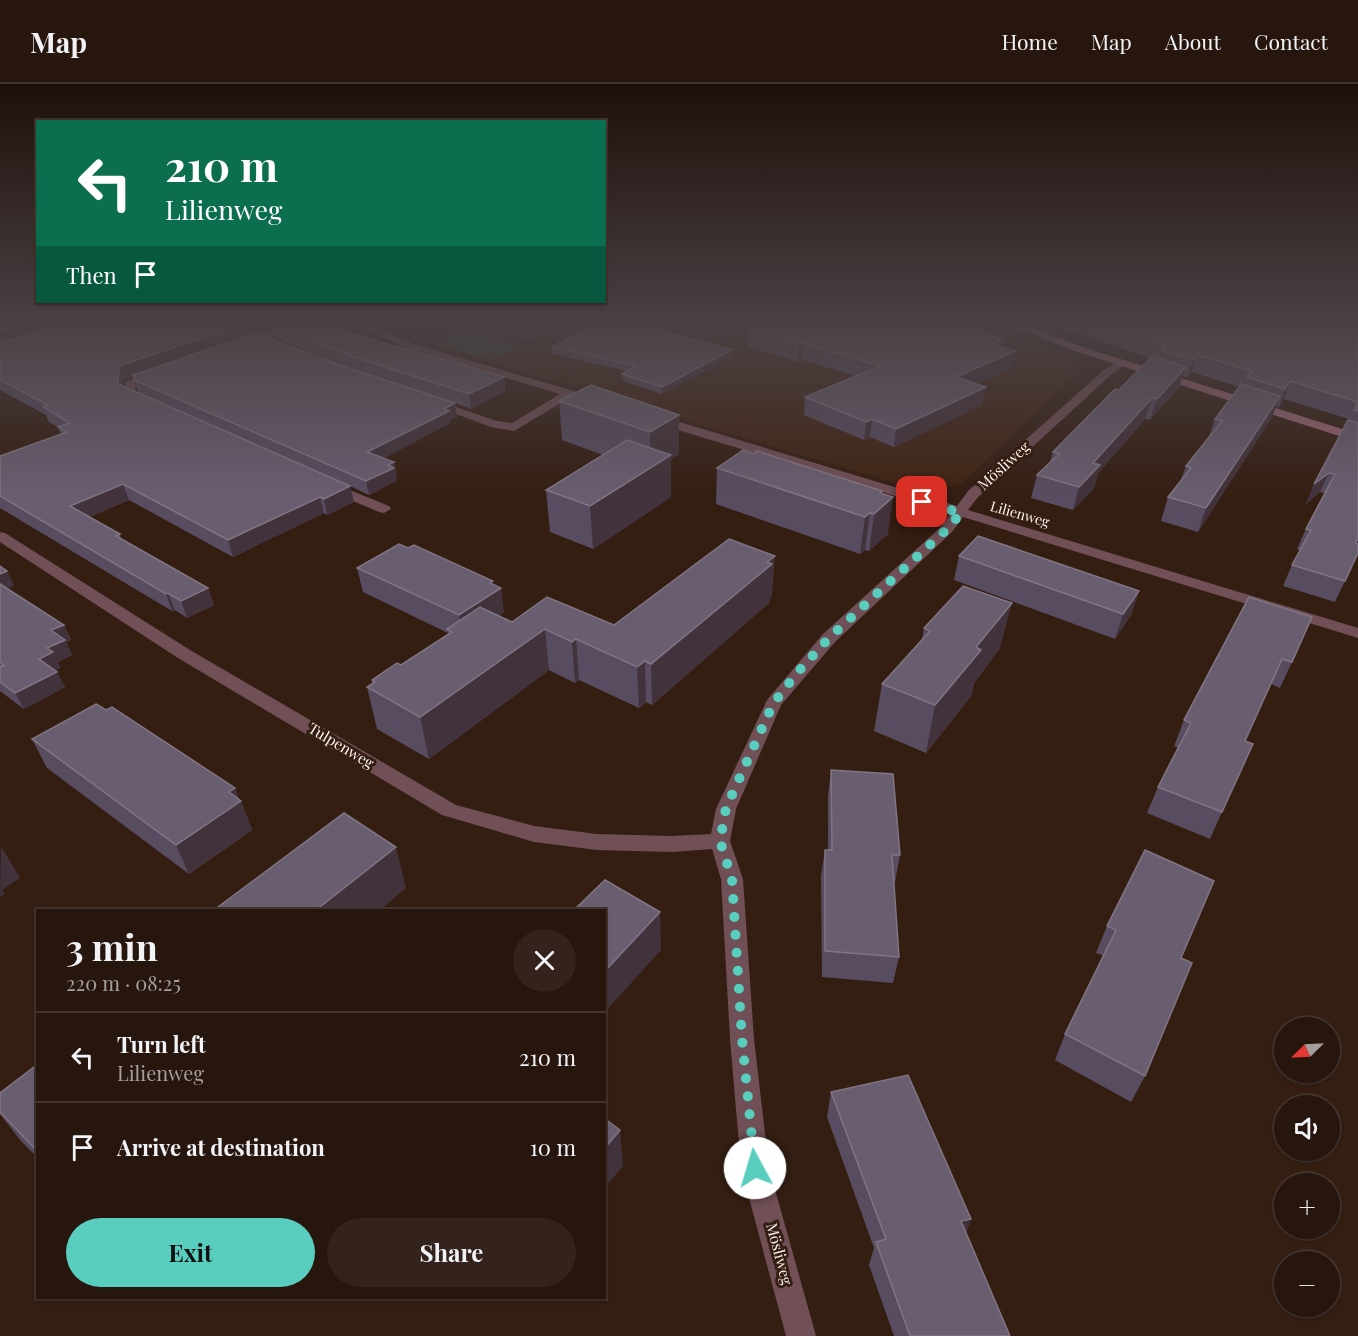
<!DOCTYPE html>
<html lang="en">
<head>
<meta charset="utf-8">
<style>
  :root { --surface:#27160e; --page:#33231c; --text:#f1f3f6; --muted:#a49f9e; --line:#43352e; --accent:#59cebf }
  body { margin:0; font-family:"Playfair Display",serif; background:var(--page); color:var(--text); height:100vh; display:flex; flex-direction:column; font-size:22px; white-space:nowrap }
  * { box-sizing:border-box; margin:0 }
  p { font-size:20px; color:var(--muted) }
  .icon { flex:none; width:33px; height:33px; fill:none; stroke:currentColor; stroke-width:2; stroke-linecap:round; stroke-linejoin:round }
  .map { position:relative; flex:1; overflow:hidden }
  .side { position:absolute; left:36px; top:825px; width:570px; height:390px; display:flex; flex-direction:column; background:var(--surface); border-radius:0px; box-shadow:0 2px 4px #0004,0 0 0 2px var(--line) }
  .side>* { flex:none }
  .hud { position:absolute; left:36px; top:36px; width:570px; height:183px; border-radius:0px; box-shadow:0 2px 4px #0004,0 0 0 2px var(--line); background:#0b6e4f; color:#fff; overflow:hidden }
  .needle { width:39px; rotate:246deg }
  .tools { position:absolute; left:1274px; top:933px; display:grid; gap:12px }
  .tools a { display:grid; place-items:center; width:66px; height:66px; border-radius:50%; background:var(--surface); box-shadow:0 2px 4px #0004,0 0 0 2px var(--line); font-size:30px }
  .pin { position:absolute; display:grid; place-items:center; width:51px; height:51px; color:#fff; margin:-26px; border-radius:12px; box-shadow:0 3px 9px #0006 }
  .me { position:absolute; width:66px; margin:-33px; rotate:354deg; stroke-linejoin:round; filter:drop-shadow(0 0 4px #0008) }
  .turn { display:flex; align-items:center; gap:21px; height:126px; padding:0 30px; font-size:27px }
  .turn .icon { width:78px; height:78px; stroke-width:2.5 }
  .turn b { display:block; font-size:42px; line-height:51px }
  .then { display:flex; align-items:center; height:57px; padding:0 30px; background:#0003; gap:12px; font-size:22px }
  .round { display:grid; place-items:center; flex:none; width:63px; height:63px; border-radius:32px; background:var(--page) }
  .summary { display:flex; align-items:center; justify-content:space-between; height:102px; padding:0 30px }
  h1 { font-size:36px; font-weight:700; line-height:45px }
  .primary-button { display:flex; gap:12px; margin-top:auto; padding:12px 30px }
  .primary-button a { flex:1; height:69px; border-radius:36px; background:var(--accent); color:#111; font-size:24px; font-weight:700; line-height:69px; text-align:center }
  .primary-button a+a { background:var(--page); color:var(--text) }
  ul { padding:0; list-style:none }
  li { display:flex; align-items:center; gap:18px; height:90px; padding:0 30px; border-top:2px solid var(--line) }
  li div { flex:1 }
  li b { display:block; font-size:22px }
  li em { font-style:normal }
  header { display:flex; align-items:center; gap:36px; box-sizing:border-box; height:84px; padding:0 30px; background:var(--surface); border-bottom:2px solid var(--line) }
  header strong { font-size:28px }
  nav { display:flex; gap:33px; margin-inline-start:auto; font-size:21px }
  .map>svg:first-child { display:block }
</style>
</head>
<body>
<header>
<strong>Map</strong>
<nav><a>Home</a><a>Map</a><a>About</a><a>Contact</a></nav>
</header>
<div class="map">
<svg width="1358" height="1252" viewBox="0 0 1358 1252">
  <rect width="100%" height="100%" fill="#341e12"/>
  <polygon fill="#402414" points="480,237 985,237 1062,268 1078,278 1079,288 961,400 921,407 427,259"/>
  <g fill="#373f30">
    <polygon points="484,237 574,237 529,257 473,242"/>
    <polygon points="700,237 782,237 761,250"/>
    <polygon points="468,247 521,262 490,276 437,260"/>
  </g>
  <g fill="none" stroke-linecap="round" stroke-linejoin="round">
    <g fill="#704f56" fill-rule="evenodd">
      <polygon points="299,237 313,237 246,262 237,260"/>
      <polygon points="344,237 357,237 420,262 574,307 601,317 595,320 571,313 514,347 491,343 429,320 435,316 497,337 512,339 560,310 412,266"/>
      <polygon points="1121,276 1125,277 1125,281 1113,289 978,413 968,426 1358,544 1358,554 963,433 952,448 835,558 781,621 736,725 730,757 743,795 754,955 769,1084 816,1252 786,1252 741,1084 730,955 721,795 712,765 672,768 597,766 534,758 442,731 178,574 0,458 0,448 5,449 190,566 456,721 534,742 597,750 672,752 711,750 716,725 767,616 823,550 942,442 951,429 652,338 652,332 660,332 957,422 968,407 1105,285"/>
      <polygon points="157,287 161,288 161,292 135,302 136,310 150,318 150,322 142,322 126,314 125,298"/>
      <polygon points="330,398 389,422 391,425 384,429 379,428 325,405 323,402"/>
    </g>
    <polygon fill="#9b6672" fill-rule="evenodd" points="999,237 1012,237 1086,264 1358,350 1358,358 1078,268"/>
  </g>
  <g fill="#584c60" fill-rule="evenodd">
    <path d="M68 237H349L350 242 348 249 504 293 505 307 471 325 455 319 457 332 450 336V339L384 374 397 392 396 393V397L369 411 350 402 354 418 327 431 324 429 233 473 129 416 89 433 120 450 121 455 208 504 214 521 187 534 175 526 172 527 0 424V372L61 350 58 343 49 338 46 331 0 306V242L10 255ZM273 244 275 254 353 285 257 249ZM133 293 138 308 124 302V296Z"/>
    <polygon points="401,237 444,237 429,243"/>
    <polygon points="768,237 1017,237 1015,246 997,254 1001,262 1015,267 1012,284 976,300 982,321 894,363 870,353 864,356 804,331 805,313 856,292 803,276 798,278 747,262 748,246"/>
    <polygon points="1018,237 1037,237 1028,240"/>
    <polygon points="1042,237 1358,237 1358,454 1356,459 1358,469 1335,518 1283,502 1292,481 1300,466 1297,465 1306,445 1325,409 1320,408 1306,420 1314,400 1349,335 1284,315 1279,323 1276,322 1272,333 1198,448 1161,437 1168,413 1180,398 1186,382 1208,355 1215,335 1239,303 1192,288 1187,294 1183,292 1179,303 1150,336 1145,335 1098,389 1094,404 1073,426 1031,414 1037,391 1050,378 1053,368 1119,306 1150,274"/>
    <polygon points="552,263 732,272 662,310 623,297 622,290 627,287 552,270"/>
    <polygon points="591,301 679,370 671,375 671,413 593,465 550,448 546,406 603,371 562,356 559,317"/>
    <polygon points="717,384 882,409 888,450 869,467 865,466 860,470 716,420"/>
    <polygon points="959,472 1139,507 1131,531 1115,555 954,496"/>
    <polygon points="0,482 14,501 7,505 64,541 71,556 66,558 72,571 58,578 60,584 55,586 65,603 24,625 0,607"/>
    <polygon points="357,484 493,500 504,528 499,532 512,538 614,541 772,511 770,514 769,519 652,621 646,618 639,624 579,596 575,599 549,586 429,675 377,645 367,603 372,600 372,596 401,581 448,550 448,549 363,508"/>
    <polygon points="1249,513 1292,578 1280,604 1271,600 1245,657 1222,728 1210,755 1147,729 1158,703 1178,664 1174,662 1184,636"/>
    <polygon points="924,544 1000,564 974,599 971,612 926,669 874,647 882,600 922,556"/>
    <polygon points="106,626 235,704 239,716 241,717 252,746 189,790 47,684 32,655"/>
    <polygon points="831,686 900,771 895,798 894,798 899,873 893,899 822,893 821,792 825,766 828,766 828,712"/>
    <polygon points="1107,842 1181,874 1145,992 1131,1018 1055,976 1065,950 1104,872 1096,869"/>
    <polygon points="38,980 38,1074 21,1057 0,1030 0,1009"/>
    <polygon points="831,1008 971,1135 966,1148 1010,1252 894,1252 869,1181 874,1164 827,1033"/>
  </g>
  <g fill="#42323b">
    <polygon points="252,237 293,237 272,241 273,244 124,296 123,314 118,300 119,282"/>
    <polygon points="345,237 349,237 350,242 345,261 342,247"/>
    <polygon points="428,237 444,237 429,243"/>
    <polygon points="1002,237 1017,237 1015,246 974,263 977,247"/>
    <polygon points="1029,237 1037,237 1028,240"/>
    <polygon points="6,245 11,258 0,263 0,247"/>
    <polygon points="1002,255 999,272 993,260"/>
    <polygon points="804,259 803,276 798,278 799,261"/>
    <polygon points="732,266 732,272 662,310 662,303"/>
    <polygon points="1015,267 1012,284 953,310 956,293"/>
    <polygon points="1197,271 1192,288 1187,294 1193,276"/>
    <polygon points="1186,283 1179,303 1150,336 1157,315"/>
    <polygon points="504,293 505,307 471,325 469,310"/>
    <polygon points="1290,297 1284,315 1279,323 1285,305"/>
    <polygon points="986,303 982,321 894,363 896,345"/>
    <polygon points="1280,312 1272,333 1198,448 1206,424"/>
    <polygon points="1152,314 1145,335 1098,389 1094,404 1073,426 1079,403 1093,379"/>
    <polygon points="455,319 457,332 450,336 450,339 370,381 367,368"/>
    <polygon points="679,331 679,370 671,375 671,413 593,465 590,422 650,384 650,348"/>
    <polygon points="872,335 870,353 864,356 866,338"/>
    <polygon points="394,378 397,392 396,393 396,397 369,411 366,397"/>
    <polygon points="1329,389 1320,408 1306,420 1314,400"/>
    <polygon points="123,400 129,416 77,438 70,422"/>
    <polygon points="350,402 354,418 327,431 324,415"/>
    <polygon points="882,407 880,425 893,413 888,450 869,467 874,430 880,409"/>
    <polygon points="320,413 324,429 233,473 228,456"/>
    <polygon points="870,429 865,466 860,470 865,433"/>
    <polygon points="775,472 772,511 770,514 769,519 652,621 651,580"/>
    <polygon points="7,487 14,501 0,508 0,490"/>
    <polygon points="493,497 494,508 501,504 504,528 463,556 459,531 490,499"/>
    <polygon points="208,504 214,521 187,534 181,517"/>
    <polygon points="1139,507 1131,531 1115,555 1123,530"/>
    <polygon points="168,509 175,526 172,527 166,510"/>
    <polygon points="1012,519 1000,564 974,599 971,612 926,669 935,621 976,563"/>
    <polygon points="64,541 71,556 66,558 72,571 58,578 60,584 46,590 39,575 47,564 51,546"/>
    <polygon points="545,545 549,586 429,675 420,633"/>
    <polygon points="576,555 579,596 575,599 572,558"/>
    <polygon points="645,577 646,618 639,624 637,583"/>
    <polygon points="57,588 65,603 24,625 15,609"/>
    <polygon points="235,704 240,718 241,717 252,746 189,790 176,761 229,708"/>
    <polygon points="1,762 20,794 2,806 5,810 0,813"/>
    <polygon points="396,763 406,804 380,826 316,826"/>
    <polygon points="660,828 661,866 604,929 604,888"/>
    <polygon points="620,1046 623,1082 604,1105 604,1065"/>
    <polygon points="971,1135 961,1159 961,1137"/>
  </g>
  <g fill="#695e70" stroke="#817583" stroke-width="1.5">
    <polygon points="68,237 252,237 119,282 118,300 350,402 324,415 320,413 228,456 123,400 70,422 120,450 116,452 208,504 181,517 168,509 166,510 0,412 0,372 67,348 58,343 70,339 43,323 48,321 0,296 0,259"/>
    <polygon points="283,237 345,237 342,247 504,293 469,310 351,272 272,241"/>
    <polygon points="599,237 626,237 732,266 662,303 622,290 636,282 552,263"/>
    <polygon points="768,237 1002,237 977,247 1002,255 993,260 1015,267 956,293 986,303 896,345 872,335 866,338 805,313 880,282 804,259 799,261 748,246"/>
    <polygon points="1093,237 1358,237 1358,327 1354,326 1358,318 1290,297 1285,305 1247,293 1252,287 1197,271 1193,276 1160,266 1165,261"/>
    <polygon points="0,242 6,245 0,247"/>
    <polygon points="256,249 342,282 455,319 444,325 449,327 367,368 394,378 388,381 394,384 366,397 134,296 133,291"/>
    <polygon points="1152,272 1186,283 1157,315 1152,314 1093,379 1100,381 1079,403 1037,391 1059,370 1053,368 1115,305 1119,306"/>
    <polygon points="1241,300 1280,312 1206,424 1168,413 1191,384 1186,382 1222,337 1215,335"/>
    <polygon points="591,301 679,331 650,348 559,317"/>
    <polygon points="1348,336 1358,339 1358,454 1356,459 1358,460 1358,469 1345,497 1292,481 1311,446 1306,445 1335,390 1329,389 1314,400"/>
    <polygon points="627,356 671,371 590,422 546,406"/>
    <polygon points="743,366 754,370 757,367 882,407 880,409 893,413 874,430 870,429 865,433 717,384"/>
    <polygon points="978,452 1139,507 1123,530 959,472"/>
    <polygon points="729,455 775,472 767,478 772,480 651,580 645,577 637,583 576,555 572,558 545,545 420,633 367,603 375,598 372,596 397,579 401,581 452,548 447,545 480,523 512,538 547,513 614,541"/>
    <polygon points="399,460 408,464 414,461 493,497 490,499 501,504 459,531 357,484"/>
    <polygon points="0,482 7,487 0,490"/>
    <polygon points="0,500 64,541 51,546 65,556 47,564 53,568 39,575 57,588 15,609 0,598 0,583 4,581 0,578"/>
    <polygon points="963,502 1012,519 976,563 981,566 935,621 882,600 930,547 924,544"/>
    <polygon points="1249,513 1312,533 1292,578 1282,575 1245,657 1253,660 1222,728 1158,703 1191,639 1184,636"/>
    <polygon points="96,620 106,626 112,623 235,704 229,708 241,717 176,761 32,655"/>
    <polygon points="831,686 893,690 900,771 892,771 899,873 825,867 825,766 832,766"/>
    <polygon points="344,729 396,763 316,826 214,826"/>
    <polygon points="1145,766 1214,797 1181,874 1192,879 1145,992 1065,950 1116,846 1107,842"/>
    <polygon points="605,796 660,828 604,888 604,826 574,826"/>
    <polygon points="38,980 38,1068 0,1028 0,1009"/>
    <polygon points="908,991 971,1135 961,1137 1010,1252 910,1252 876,1158 886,1155 831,1008"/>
    <polygon points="604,1034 620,1046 604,1065"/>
  </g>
  <linearGradient id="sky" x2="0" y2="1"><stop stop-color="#1d100a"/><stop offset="0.58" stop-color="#4a4144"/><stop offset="1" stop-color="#4a4144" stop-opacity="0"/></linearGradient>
  <rect width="1358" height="412" fill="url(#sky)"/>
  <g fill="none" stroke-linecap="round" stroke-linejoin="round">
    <polyline stroke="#59cebf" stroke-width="10" stroke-dasharray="0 18" points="755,1084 742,955 732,795 720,757 726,724 773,620 797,589 829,554 947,445 961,429 922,418"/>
  </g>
  <g text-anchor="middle" stroke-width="6" stroke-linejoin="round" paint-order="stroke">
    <g font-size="14" fill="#fef2ec" stroke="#341e12">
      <text transform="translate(1020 430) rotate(16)" y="5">Lilienweg</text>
    </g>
    <g font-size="15" fill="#fef2ec" stroke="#341e12">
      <text transform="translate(1004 382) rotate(-42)" y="5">Mösliweg</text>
      <text transform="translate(341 662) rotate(31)" y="5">Tulpenweg</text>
      <text transform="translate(779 1170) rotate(75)" y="5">Mösliweg</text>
    </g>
  </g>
</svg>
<div class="tools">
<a><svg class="needle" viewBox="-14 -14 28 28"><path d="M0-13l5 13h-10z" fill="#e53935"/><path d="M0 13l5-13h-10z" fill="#a49f9e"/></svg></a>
<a><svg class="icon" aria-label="sound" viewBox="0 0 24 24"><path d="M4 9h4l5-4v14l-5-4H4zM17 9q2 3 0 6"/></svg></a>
<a>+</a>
<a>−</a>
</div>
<div class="pin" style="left:922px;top:418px;background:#d93025"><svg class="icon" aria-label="arrive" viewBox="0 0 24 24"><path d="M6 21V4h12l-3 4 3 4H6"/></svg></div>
<svg class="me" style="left:755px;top:1084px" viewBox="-20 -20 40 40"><circle r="19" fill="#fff"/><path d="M0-13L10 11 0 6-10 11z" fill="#59cebf"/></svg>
<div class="hud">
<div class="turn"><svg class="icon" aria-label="left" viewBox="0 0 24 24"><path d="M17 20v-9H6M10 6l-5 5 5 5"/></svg><div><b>210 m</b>Lilienweg</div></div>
<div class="then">Then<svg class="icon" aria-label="arrive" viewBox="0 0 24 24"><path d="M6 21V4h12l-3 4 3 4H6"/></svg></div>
</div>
<section class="side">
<div class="summary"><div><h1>3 min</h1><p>220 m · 08:25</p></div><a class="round"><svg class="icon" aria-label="close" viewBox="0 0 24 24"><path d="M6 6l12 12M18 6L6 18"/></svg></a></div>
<ul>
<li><svg class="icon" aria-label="left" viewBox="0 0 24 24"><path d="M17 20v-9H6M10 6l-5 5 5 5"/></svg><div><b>Turn left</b><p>Lilienweg</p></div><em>210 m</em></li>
<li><svg class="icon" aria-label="arrive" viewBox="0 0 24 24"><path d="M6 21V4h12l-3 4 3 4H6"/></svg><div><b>Arrive at destination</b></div><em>10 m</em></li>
</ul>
<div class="primary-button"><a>Exit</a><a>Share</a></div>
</section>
</div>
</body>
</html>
